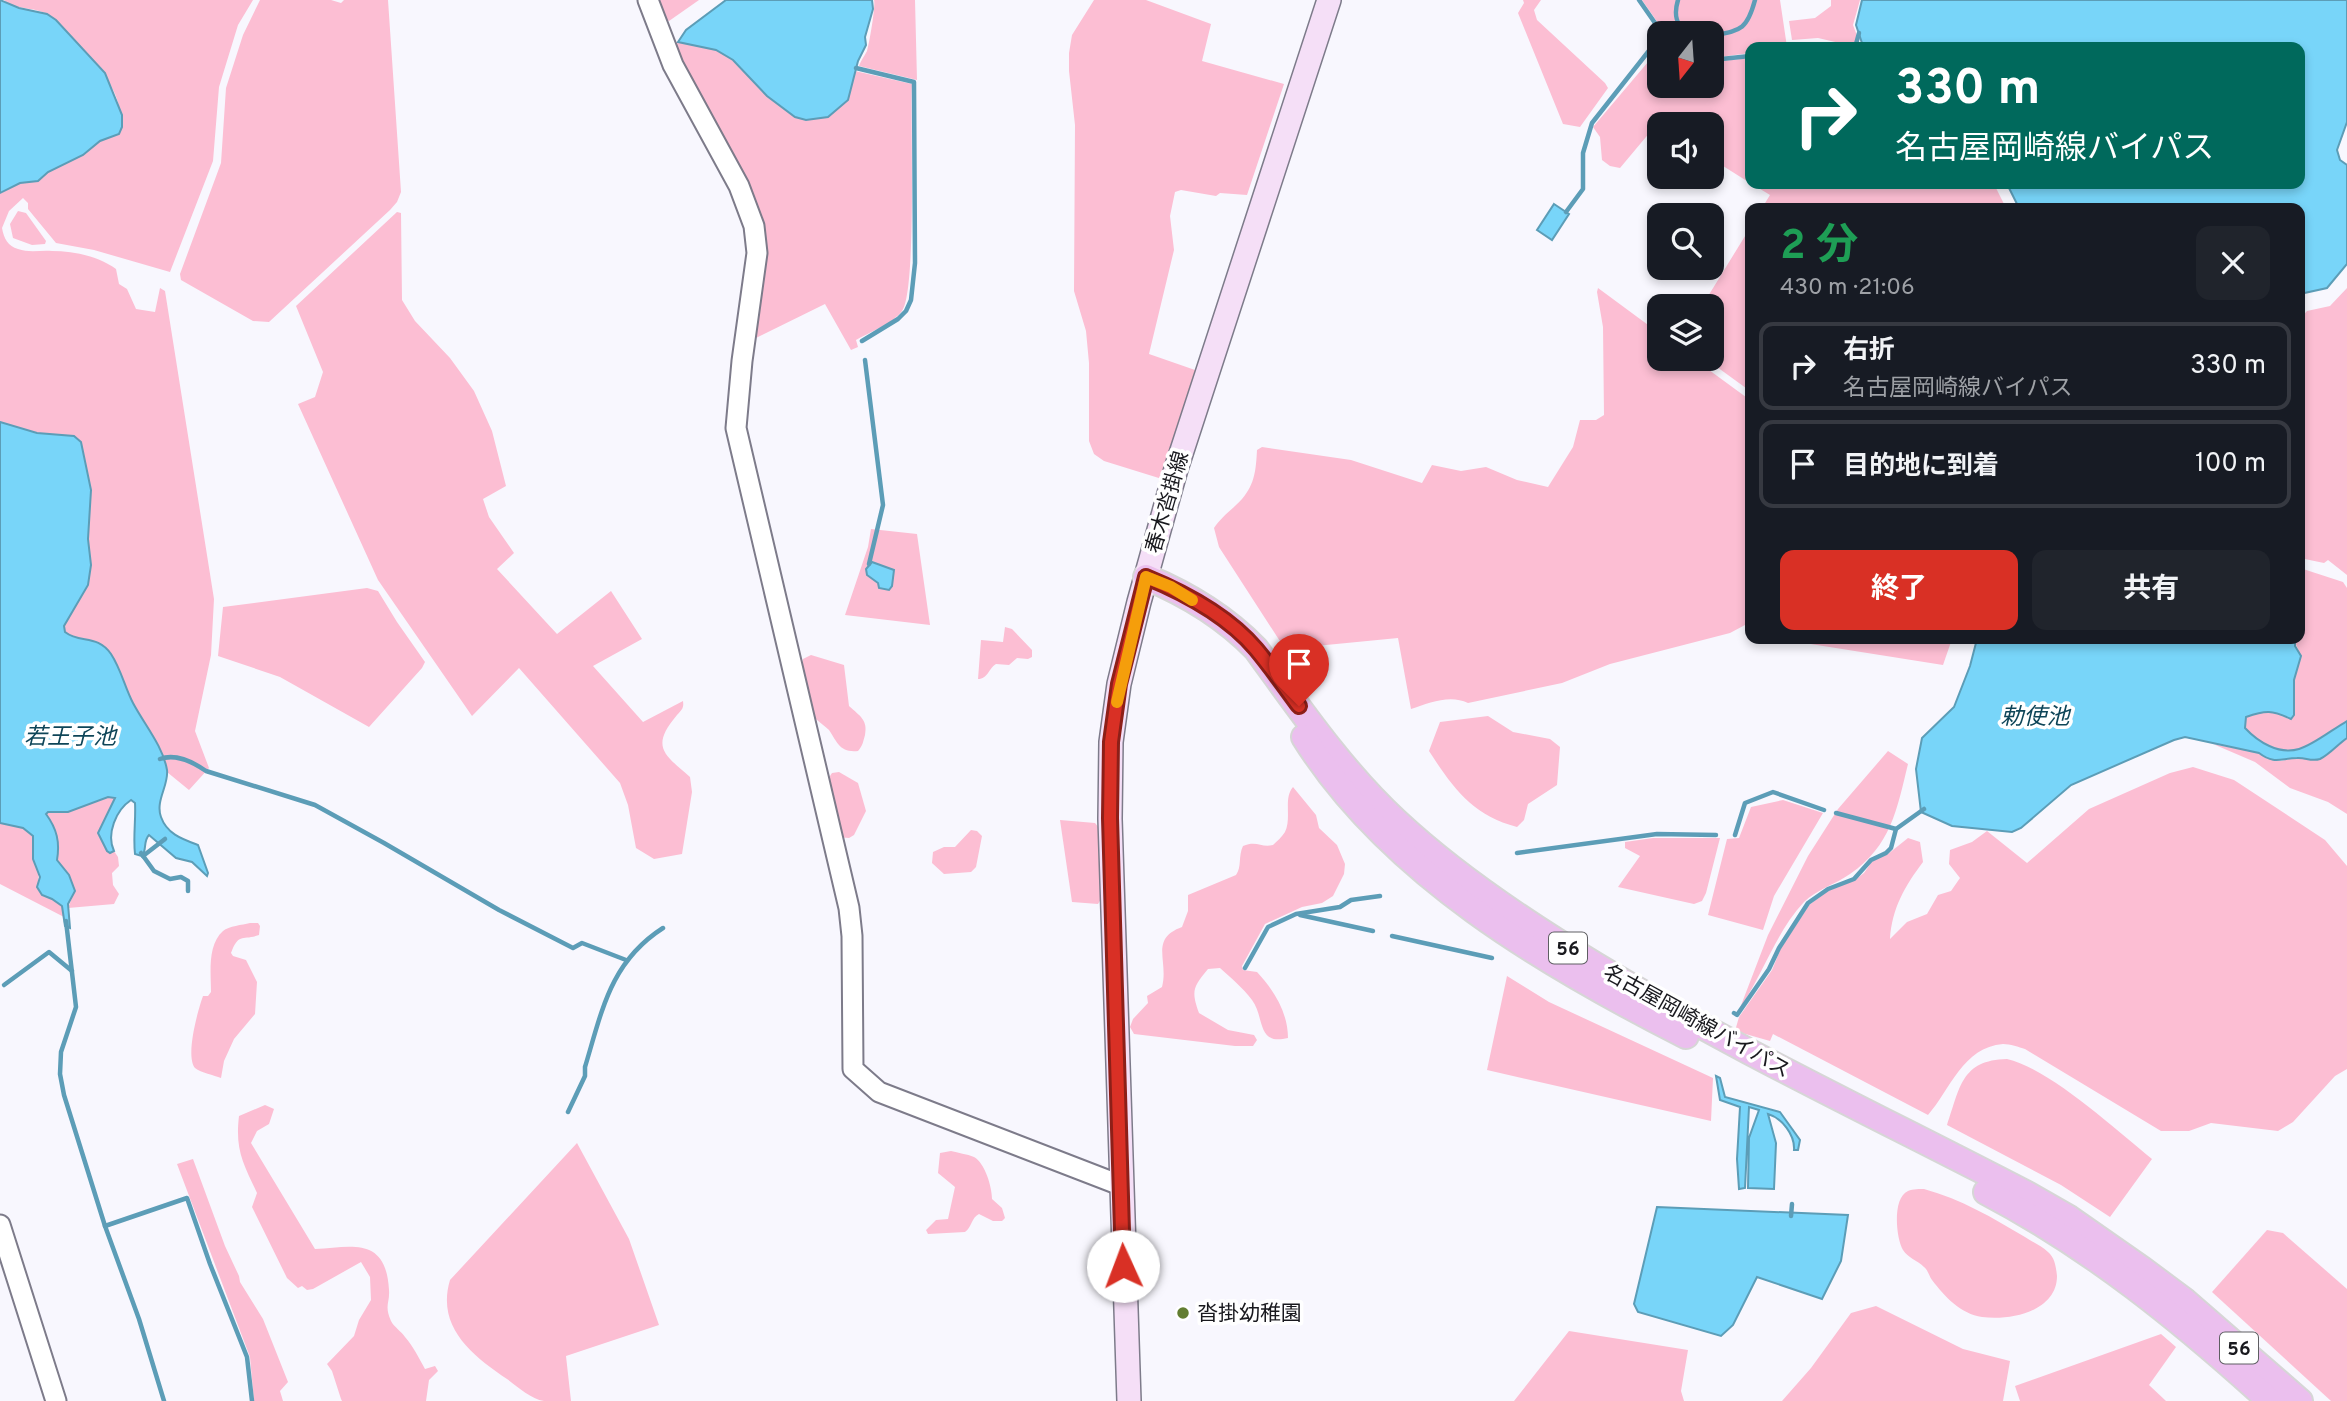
<!DOCTYPE html>
<html lang="ja">
<head>
<meta charset="utf-8">
<style>
  :root { --surface:#171b24; --page:#20242c; --text:#f1f3f6; --muted:#9ea1a6; --line:#363941; --accent:#d93025 }
  body { margin:0; font-family:Overpass,"Noto Sans JP",sans-serif; background:var(--page); color:var(--text); height:100vh; display:flex; flex-direction:column; font-size:26px; white-space:nowrap }
  * { box-sizing:border-box; margin:0 }
  p { font-size:23px; color:var(--muted) }
  .icon { flex:none; width:38px; height:38px; fill:none; stroke:currentColor; stroke-width:2; stroke-linecap:round; stroke-linejoin:round }
  .map { position:relative; flex:1; overflow:hidden }
  .sheet { position:absolute; left:1745px; top:203px; width:560px; height:441px; display:flex; flex-direction:column; background:var(--surface); border-radius:14px; box-shadow:0 4px 10px #0003 }
  .sheet>* { flex:none }
  .guide { position:absolute; left:1745px; top:42px; width:560px; height:147px; border-radius:14px; box-shadow:0 4px 10px #0003; background:#00695c; color:#fff; overflow:hidden }
  .needle { width:46px; rotate:197deg }
  .buttons { position:absolute; left:1647px; top:21px; display:grid; gap:14px }
  .buttons a { display:grid; place-items:center; width:77px; height:77px; border-radius:14px; background:var(--surface); box-shadow:0 4px 10px #0003; font-size:35px }
  .pin { position:absolute; display:grid; place-items:center; width:60px; height:60px; color:#fff; margin:-72px -30px; border-radius:50% 50% 50% 0; rotate:-45deg; box-shadow:0 0 7px #0007 }
  .pin .icon { rotate:45deg }
  .me { position:absolute; width:77px; margin:-38px; rotate:358deg; stroke-linejoin:round; filter:drop-shadow(0 0 5px #0008) }
  .turn { display:flex; align-items:center; gap:24px; height:147px; padding:0 35px; font-size:32px }
  .turn .icon { width:91px; height:91px; stroke-width:2.5 }
  .turn b { display:block; font-size:49px; line-height:60px }
  .round { display:grid; place-items:center; flex:none; width:74px; height:74px; border-radius:14px; background:var(--page) }
  .head { display:flex; align-items:center; justify-content:space-between; height:119px; padding:0 35px }
  h1 { font-size:42px; font-weight:700; line-height:52px; color:#1e9e55 }
  .primary-button { display:flex; gap:14px; margin-top:auto; padding:14px 35px }
  .primary-button a { flex:1; height:80px; border-radius:14px; background:var(--accent); color:#fff; font-size:28px; font-weight:700; line-height:80px; text-align:center }
  .primary-button a+a { background:var(--page); color:var(--text) }
  ul { padding:0; list-style:none }
  li { display:flex; align-items:center; gap:21px; height:88px; margin:0 14px 10px; padding:0 21px; border:4px solid var(--line); border-radius:14px }
  li div { flex:1 }
  li b { display:block; font-size:26px }
  li em { font-style:normal }
  .map>svg:first-child { display:block }
</style>
</head>
<body>
<div class="map">
<svg width="2347" height="1401" viewBox="0 0 2347 1401">
  <rect width="100%" height="100%" fill="#f8f7fe"/>
  <g fill="#fcbed3">
    <path d="M4 0H253L238 25 219 87 213 161 170 272 94 250 56 243 28 209V203L23 198 9 211 2 228C4 239 8 246 18 249 29 253 41 250 52 251 74 251 98 256 116 269L119 284 127 289 136 309 155 312 160 288 165 291 214 599 211 655 195 731 209 768 189 790 167 772 162 754 132 702 112 655 104 646 71 637 65 633 64 626 88 585 91 565 88 539 91 490 81 442 74 436 37 433 0 422V193L20 183 38 181 48 172 83 155 100 141 119 134C125 92 105 77 80 48 71 37 59 20 45 13 32 7 16 10 4 0Z"/>
    <polygon points="260,0 331,0 341,3 344,0 388,0 401,192 397,202 390,210 269,322 253,321 188,284 181,280 180,274 221,163 226,88 243,35"/>
    <polygon points="655,0 699,0 669,21 661,16"/>
    <path d="M874 0H915L917 80 859 66C861 60 864 57 867 51 869 45 876 5 874 0Z"/>
    <polygon points="1094,0 1146,0 1211,24 1202,61 1284,84 1247,195 1220,193 1216,196 1181,190 1175,192 1170,216 1174,250 1149,354 1195,370 1162,479 1104,461 1094,454 1089,441 1089,363 1086,331 1074,291 1075,125 1069,71 1069,53 1072,35"/>
    <polygon points="1523,0 1541,0 1534,10 1537,20 1605,83 1608,88 1580,127 1563,124 1518,13 1524,3"/>
    <polygon points="1642,0 1780,0 1787,47 1750,47 1750,53 1712,58 1712,33 1665,33"/>
    <polygon points="1831,0 1860,0 1853,25 1859,41 1857,47 1818,38 1792,40 1789,21 1815,18 1831,6"/>
    <path d="M678 42 716 50 733 60 767 96 795 117 848 100 855 71 912 84C910 122 917 290 902 311 892 324 870 332 856 340L858 347 851 350 825 304 754 339 764 259 672 43Z"/>
    <polygon points="1659,49 1659,86 1712,86 1712,62 1750,58 1750,183 1712,159 1712,124 1656,125 1620,168 1610,166 1602,160 1600,137 1593,127"/>
    <polygon points="1752,184 1994,184 2006,208 1762,208 1770,195"/>
    <polygon points="18,211 26,213 46,241 45,244 32,245 13,238 10,224"/>
    <path d="M397 212 401 213 402 300 415 321 450 358 474 391 492 431 506 486 483 499 489 517 514 553 497 569 557 634 611 591 642 639 593 666 643 722 683 701C684 708 682 710 677 715 650 747 664 754 690 777L692 792 682 854 654 859 636 848 628 805 620 783 519 668 472 716 378 580 298 404 315 397 323 372 296 306Z"/>
    <polygon points="1750,228 1750,391 1706,359 1712,359 1712,306 1702,306"/>
    <path d="M1598 288 1659 333V359H1694L1750 400V613L1745 625 1730 633 1610 664 1562 683 1468 703C1450 694 1429 703 1411 709L1398 638 1285 649 1219 547 1214 528C1222 516 1232 510 1242 499 1255 484 1256 469 1257 450L1262 447 1351 460 1422 483 1432 465 1461 471 1486 467 1517 480 1548 487 1573 447 1580 420H1596L1604 415 1603 327 1597 292Z"/>
    <polygon points="2347,288 2347,575 2328,560 2324,563 2300,558 2300,319 2307,311 2330,306"/>
    <polygon points="871,529 917,534 930,625 845,615 868,547"/>
    <path d="M2300 568 2343 582 2347 588V721C2333 729 2313 745 2299 749 2279 755 2258 742 2245 728L2246 717C2266 710 2271 710 2290 718L2294 715V680L2301 656 2294 640 2300 639V594H2305L2303 581 2300 579Z"/>
    <polygon points="367,588 378,591 397,622 425,662 422,668 369,727 280,677 218,656 223,607"/>
    <path d="M1005 627 1012 629 1032 650V657L1028 659 1017 658 1009 665 996 664C988 669 988 679 978 679L981 640 1003 642Z"/>
    <polygon points="1779,639 1952,639 1943,665"/>
    <path d="M811 655 844 665 849 706C860 716 868 720 865 735 863 742 863 745 858 751 840 753 837 742 829 730 825 726 820 723 816 719 807 708 800 672 803 659Z"/>
    <path d="M1488 716 1513 732 1550 739 1560 747 1557 785 1528 804 1524 820 1517 827C1472 815 1453 788 1429 751L1440 722Z"/>
    <polygon points="2347,738 2347,814 2328,802 2290,788 2255,762 2213,744 2259,753 2266,758 2281,761 2297,757 2316,760 2328,754"/>
    <path d="M1888 751 1908 764C1897 809 1891 846 1850 874 1836 884 1816 890 1804 902 1776 932 1763 974 1740 1008L1768 935 1808 856 1838 809Z"/>
    <path d="M2193 767 2234 780 2325 840 2347 866V1069L2335 1076 2293 1122 2278 1131 2211 1123 2189 1131H2161L2025 1049C2019 1047 2010 1044 2003 1044 1963 1047 1950 1090 1928 1115L1773 1034 1770 1041 1735 1031 1739 1017 1772 970 1781 948 1809 905 1829 890 1855 880 1864 873 1873 860 1888 854 1908 838 1920 842 1923 862C1905 886 1892 908 1890 939L1907 922 1927 914 1938 895 1951 891 1960 878 1949 864 1950 850 1972 842 1987 831 2027 863 2089 809 2170 773Z"/>
    <polygon points="839,772 858,783 866,811 854,835 849,838 837,837 828,779 832,773"/>
    <path d="M1293 787 1316 815 1319 828 1337 845 1345 864 1344 874 1333 896 1322 903 1302 907 1265 924 1242 966 1243 970 1257 972C1274 990 1288 1013 1288 1038 1256 1046 1265 1017 1252 1000 1243 988 1231 978 1220 968L1208 969C1193 987 1191 991 1199 1013L1228 1030 1254 1035 1257 1040 1253 1046H1235L1134 1034 1130 1027 1133 1019 1148 1003 1147 996 1162 987C1169 961 1149 939 1182 927L1188 911V895L1236 875C1242 867 1238 856 1243 846 1257 840 1261 848 1273 845 1277 841 1282 837 1285 832 1292 817 1283 799 1293 787Z"/>
    <path d="M108 797 116 798V800L100 827 110 853 114 851 118 857 119 866 112 873 113 885 119 894 114 904 68 908 75 890 69 875 59 864C54 841 63 838 46 814L48 811 56 813Z"/>
    <polygon points="1783,800 1823,813 1774,896 1763,930 1708,915 1727,839 1739,838 1751,807"/>
    <polygon points="1060,820 1095,823 1099,828 1101,899 1098,904 1072,902"/>
    <polygon points="0,823 23,828 33,837 33,859 39,872 38,882 42,895 52,899 62,906 64,917 0,884"/>
    <polygon points="971,830 977,831 982,836 976,867 971,872 944,874 932,863 933,852 944,847 955,847"/>
    <polygon points="1653,838 1720,838 1706,893 1702,901 1694,904 1618,887 1640,856 1625,848 1625,842"/>
    <path d="M250 923H258L260 926 259 935C242 941 239 932 231 953L233 956 246 960 257 982 255 1014 234 1039 224 1061 221 1078C214 1075 201 1073 195 1068 185 1056 198 1010 203 996H208L211 992C211 974 207 945 223 931 229 926 242 925 250 923Z"/>
    <polygon points="1507,976 1549,1002 1713,1078 1711,1121 1487,1070"/>
    <path d="M2007 1059C2050 1069 2116 1130 2152 1159L2110 1217 2061 1185 1947 1125C1960 1088 1961 1060 2007 1059Z"/>
    <path d="M265 1105 274 1109 269 1124 257 1131 251 1143 315 1249C352 1247 386 1236 389 1290 390 1303 384 1305 391 1321 394 1327 401 1331 405 1337 413 1346 419 1358 425 1369L435 1366 438 1371 429 1380 426 1401H342L341 1399 332 1371 327 1364 354 1336 359 1320 371 1300 370 1277 361 1262 313 1289 307 1290 302 1286 298 1288 287 1278 252 1207 257 1193C243 1163 235 1150 239 1116Z"/>
    <path d="M577 1143 629 1239 659 1325 566 1356 571 1401C563 1401 552 1401 544 1401 531 1399 518 1387 507 1379 472 1355 436 1327 450 1280Z"/>
    <path d="M951 1151C958 1153 967 1154 974 1157 985 1163 992 1187 992 1199L1002 1208 1005 1218 1002 1221H993L979 1214C971 1218 972 1227 965 1232L928 1234 926 1230 936 1220 948 1219 955 1187 938 1173 940 1153Z"/>
    <polygon points="193,1159 225,1246 239,1276 240,1282 263,1319 288,1382 280,1391 283,1401 254,1401 250,1357 177,1164"/>
    <path d="M1924 1189C1961 1199 1993 1218 2025 1237 2032 1242 2042 1246 2048 1252 2055 1258 2056 1267 2057 1276 2057 1311 2011 1321 1982 1317 1961 1314 1945 1297 1932 1280 1929 1276 1928 1270 1924 1267 1917 1260 1908 1258 1903 1250 1896 1238 1892 1198 1908 1191 1913 1189 1920 1189 1924 1189Z"/>
    <polygon points="2267,1230 2283,1233 2347,1289 2347,1401 2331,1401 2212,1292"/>
    <polygon points="1876,1306 1963,1349 2010,1361 2003,1401 1782,1401 1811,1368 1851,1313"/>
    <polygon points="1569,1331 1688,1350 1681,1391 1684,1401 1514,1401"/>
    <polygon points="2161,1334 2176,1347 2149,1385 2166,1401 2020,1401 2015,1386"/>
  </g>
  <g fill="#78d5f9" stroke="#5c9db7" stroke-width="2">
    <polygon points="0,0 19,8 47,14 56,20 105,73 122,115 122,127 119,134 100,141 83,155 48,172 38,181 20,183 0,193"/>
    <polygon points="726,0 872,0 873,9 865,37 866,45 858,61 848,100 828,117 806,120 795,117 767,96 733,60 716,50 678,42 686,30"/>
    <polygon points="1862,0 2347,0 2347,122 2337,150 2340,160 2347,165 2347,264 2327,288 2300,294 2300,208 2019,208 2007,184 2300,184 2300,47 1872,47 1862,43 1856,25"/>
    <polygon points="1554,204 1569,214 1552,240 1537,230"/>
    <path d="M0 422 37 433 74 436 81 442 91 490 88 539 91 565 88 585 64 626 65 632C80 644 97 634 111 654 121 669 125 688 133 703 144 724 163 746 167 770 169 785 155 801 161 817 167 834 182 839 198 845L208 873 207 876 192 862 176 858 149 835C143 841 147 850 142 856L135 854C133 837 136 820 135 803L131 800C116 810 106 834 114 851L110 853 107 851 98 833 115 798 108 797 68 812H48L46 814C57 829 60 842 57 860L69 875 75 891 68 904 70 928 65 926 62 906 52 899 42 895 37 887 40 877 33 859V836L23 828 0 823Z"/>
    <polygon points="872,562 894,570 892,586 889,590 879,588 878,583 867,575 866,569"/>
    <path d="M1977 639H2295V646L2301 656 2294 680V715L2291 719C2272 710 2266 710 2246 717L2245 728C2258 742 2279 755 2299 749 2313 745 2333 729 2347 721V738C2338 744 2330 754 2320 759 2311 762 2305 757 2297 758 2281 758 2275 765 2259 753L2185 737 2174 740 2071 785 2021 828 2012 832 1952 826 1921 812 1916 769 1922 738 1954 707 1970 666Z"/>
    <path d="M1716 1076 1720 1078 1725 1097 1780 1112 1800 1140 1798 1150H1794C1795 1135 1782 1118 1768 1114L1776 1143 1774 1189 1748 1188 1749 1138 1759 1110 1749 1107 1745 1188 1739 1189 1737 1159 1740 1107 1720 1100Z"/>
    <polygon points="1657,1207 1848,1215 1841,1261 1822,1299 1757,1277 1733,1325 1721,1336 1638,1312 1634,1304"/>
  </g>
  <g fill="none" stroke-linecap="round" stroke-linejoin="round">
    <g stroke="#5c9db7" stroke-width="4.5">
      <polyline points="1639,0 1662,33"/>
      <path d="M1678 0C1674 13 1675 27 1690 33"/>
      <path d="M1712 36C1741 30 1747 30 1755 0"/>
      <polyline points="1856,44 1859,33"/>
      <polyline points="1712,60 1750,56"/>
      <polyline points="856,68 914,82 915,263 911,300 906,311 898,319 862,341"/>
      <polyline points="1566,212 1583,189 1583,153 1592,123 1659,38"/>
      <polyline points="865,360 883,505 869,564"/>
      <path d="M160 759C176 753 193 762 206 771L315 805 384 843 499 910 573 948 582 943 626 960"/>
      <polyline points="1836,813 1896,829"/>
      <polyline points="1735,835 1745,803 1773,792 1824,810"/>
      <polyline points="141,853 154,871 170,879 181,877 188,881 188,891"/>
      <polyline points="1517,853 1657,834 1716,835"/>
      <polyline points="143,856 165,839"/>
      <polyline points="1300,915 1373,931"/>
      <polyline points="66,921 76,1007 61,1052 60,1074 64,1095 105,1226 139,1319 164,1401"/>
      <polyline points="1392,936 1492,958"/>
      <polyline points="1245,968 1268,927 1296,914 1340,907 1351,900 1380,896"/>
      <polyline points="4,985 49,952 72,971"/>
      <polyline points="1734,1013 1737,1015 1769,969 1779,948 1808,903 1828,889 1854,879 1871,860 1886,853 1891,848 1896,829 1924,809"/>
      <path d="M568 1112 585 1076V1067C602 1011 610 962 663 928"/>
      <polyline points="1791,1216 1792,1204"/>
      <polyline points="105,1226 187,1198 210,1264 247,1357 252,1401"/>
    </g>
    <g stroke="#7d7b8a" stroke-width="23">
      <g id="tertiary">
        <polyline points="648,0 673,65 739,186 754,226 757,253 742,361 736,428 849,908 852,936 853,1069 879,1092 1120,1185"/>
        <polyline points="0,1225 56,1401"/>
      </g>
    </g>
    <g stroke="#7d7b8a" stroke-width="26">
      <polyline id="secondary" points="1129,1401 1110,819 1111,742 1119,684 1139,602 1176,469 1329,0"/>
    </g>
    <g stroke="#d6d6d6" stroke-width="28">
      <g id="primary">
        <path d="M1146 577C1187 594 1225 617 1256 649 1299 708 1342 771 1396 821 1456 877 1527 924 1597 966 1736 1050 1883 1119 2027 1194L2069 1218 2142 1269 2185 1301 2300 1401"/>
        <path d="M1304 737C1389 873 1546 965 1686 1036"/>
        <path d="M1986 1192C2091 1247 2182 1321 2270 1401"/>
      </g>
    </g>
    <use href="#tertiary" stroke="#fff" stroke-width="19"/>
    <use href="#secondary" stroke="#f5dff7" stroke-width="23"/>
    <use href="#primary" stroke="#ebbfee" stroke-width="24"/>
  </g>
  <g fill="none" stroke-linecap="round" stroke-linejoin="round">
    <g stroke="#8d1f18" stroke-width="18">
      <path id="route" d="M1123 1266 1110 818 1111 742 1119 684 1146 577C1185 593 1228 616 1256 649 1271 667 1285 687 1299 706"/>
    </g>
    <use href="#route" stroke="#d93025" stroke-width="12"/>
    <polyline stroke="#f59e0b" stroke-width="12" points="1117,702 1146,577 1171,587 1192,600"/>
  </g>
  <circle fill="#627d31" stroke="#fff" stroke-width="2.5" cx="1183" cy="1313" r="7"/>
  <g text-anchor="middle" stroke-width="7" stroke-linejoin="round" paint-order="stroke">
    <g fill="#fff" stroke="#5e5e62" stroke-width="2">
      <rect x="1549" y="932.5" width="38" height="31" rx="5"/>
      <rect x="2220" y="1332.5" width="38" height="31" rx="5"/>
    </g>
    <g font-size="19" font-weight="bold" fill="#19191e">
      <text x="1568" y="955">56</text>
      <text x="2239" y="1355">56</text>
    </g>
    <g font-size="21" fill="#19191e" stroke="#fff">
      <text transform="translate(1167 502) rotate(-74)" y="7">春木沓掛線</text>
      <text transform="translate(1697 1021) rotate(29)" y="7">名古屋岡崎線バイパス</text>
    </g>
    <g font-size="21" fill="#19191e" stroke="#fff" text-anchor="start">
      <text x="1197" y="1320">沓掛幼稚園</text>
    </g>
    <g font-size="23" font-style="italic" fill="#0e4558" stroke="#fff">
      <text x="2035" y="724">勅使池</text>
      <text x="70" y="744">若王子池</text>
    </g>
  </g>
</svg>
<div class="buttons">
<a><svg class="needle" viewBox="-14 -14 28 28"><path d="M0-13l5 13h-10z" fill="#e53935"/><path d="M0 13l5-13h-10z" fill="#9ea1a6"/></svg></a>
<a><svg class="icon" aria-label="sound" viewBox="0 0 24 24"><path d="M4 9h4l5-4v14l-5-4H4zM17 9q2 3 0 6"/></svg></a>
<a><svg class="icon" aria-label="search" viewBox="0 0 24 24"><circle cx="10" cy="10" r="6"/><path d="M15 15l6 6"/></svg></a>
<a><svg class="icon" aria-label="layers" viewBox="0 0 24 24"><path d="M12 4l9 5-9 5-9-5zM3 14l9 5 9-5"/></svg></a>
</div>
<div class="pin" style="left:1299px;top:706px;background:#d93025"><svg class="icon" aria-label="arrive" viewBox="0 0 24 24"><path d="M6 21V4h12l-3 4 3 4H6"/></svg></div>
<svg class="me" style="left:1123px;top:1266px" viewBox="-20 -20 40 40"><circle r="19" fill="#fff"/><path d="M0-13L10 11 0 6-10 11z" fill="#d93025"/></svg>
<div class="guide">
<div class="turn"><svg class="icon" aria-label="right" viewBox="0 0 24 24"><path d="M7 20v-9h11M14 6l5 5-5 5"/></svg><div><b>330 m</b>名古屋岡崎線バイパス</div></div>
</div>
<section class="sheet">
<div class="head"><div><h1>2 分</h1><p>430 m · 21:06</p></div><a class="round"><svg class="icon" aria-label="close" viewBox="0 0 24 24"><path d="M6 6l12 12M18 6L6 18"/></svg></a></div>
<ul>
<li><svg class="icon" aria-label="right" viewBox="0 0 24 24"><path d="M7 20v-9h11M14 6l5 5-5 5"/></svg><div><b>右折</b><p>名古屋岡崎線バイパス</p></div><em>330 m</em></li>
<li><svg class="icon" aria-label="arrive" viewBox="0 0 24 24"><path d="M6 21V4h12l-3 4 3 4H6"/></svg><div><b>目的地に到着</b></div><em>100 m</em></li>
</ul>
<div class="primary-button"><a>終了</a><a>共有</a></div>
</section>
</div>
</body>
</html>
